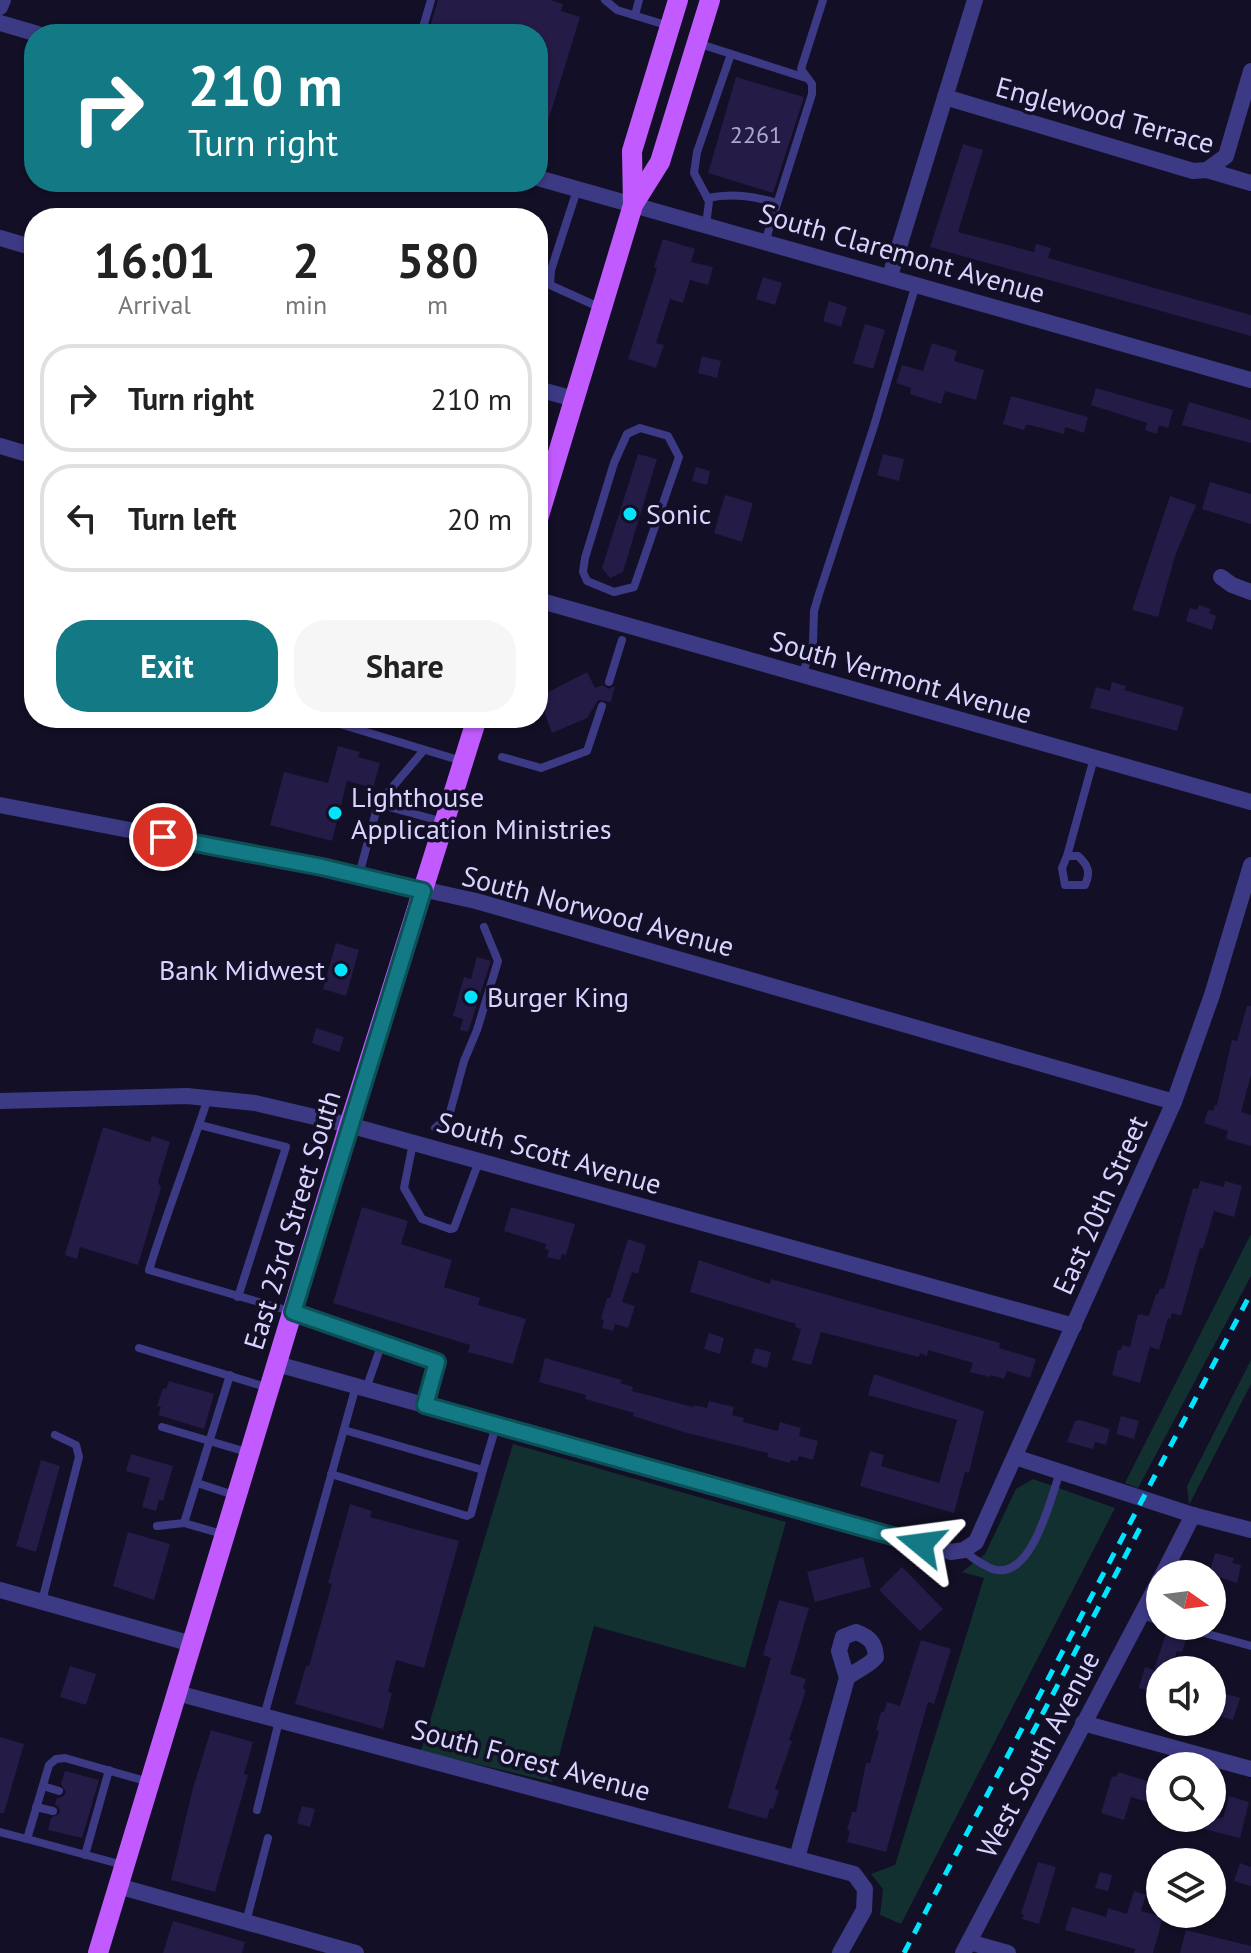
<!DOCTYPE html>
<html lang="en">
<head>
<meta charset="utf-8">
<style>
  :root { --surface:#fff; --page:#f6f6f6; --text:#222; --muted:#767676; --line:#e0e0e0; --accent:#137a85 }
  body { margin:0; font-family:"PT Sans",sans-serif; background:var(--page); color:var(--text); height:100vh; display:flex; flex-direction:column; font-size:30px; white-space:nowrap }
  * { box-sizing:border-box; margin:0 }
  p { font-size:26px; color:var(--muted) }
  .icon { flex:none; width:44px; height:44px; fill:none; stroke:currentColor; stroke-width:2; stroke-linecap:round; stroke-linejoin:round }
  .map { position:relative; flex:1; overflow:hidden }
  .details { position:absolute; left:24px; top:208px; width:524px; height:520px; display:flex; flex-direction:column; background:var(--surface); border-radius:32px; box-shadow:0 2px 6px #0004 }
  .details>* { flex:none }
  .banner { position:absolute; left:24px; top:24px; width:524px; height:168px; border-radius:32px; box-shadow:0 2px 6px #0004; background:#137a85; color:#fff; overflow:hidden }
  .needle { width:52px; rotate:104deg }
  .tools { position:absolute; left:1146px; top:1560px; display:grid; gap:16px }
  .tools a { display:grid; place-items:center; width:80px; height:80px; border-radius:50%; background:var(--surface); box-shadow:0 2px 6px #0004; font-size:40px }
  .pin { position:absolute; display:grid; place-items:center; width:68px; height:68px; color:#fff; margin:-34px; border:4px solid #fff; border-radius:50%; box-shadow:0 2px 8px #0007 }
  .me { position:absolute; width:88px; margin:-44px; rotate:286deg; stroke-linejoin:round; filter:drop-shadow(0 0 6px #0008) }
  .turn { display:flex; align-items:center; gap:28px; height:168px; padding:0 32px; font-size:36px }
  .turn .icon { width:104px; height:104px; stroke-width:2.5 }
  .turn b { display:block; font-size:56px; line-height:68px }
  .eta { display:flex; justify-content:space-evenly; align-items:center; height:136px; text-align:center }
  .eta b { font-size:48px; font-weight:700; line-height:56px }
  .primary-button { display:flex; gap:16px; margin-top:auto; padding:16px 32px }
  .primary-button a { flex:1; height:92px; border-radius:32px; background:var(--accent); color:#fff; font-size:32px; font-weight:700; line-height:92px; text-align:center }
  .primary-button a+a { background:var(--page); color:var(--text) }
  ul { padding:0; list-style:none }
  li { display:flex; align-items:center; gap:24px; height:108px; margin:0 16px 12px; padding:0 16px; border:4px solid var(--line); border-radius:32px }
  li div { flex:1 }
  li b { display:block; font-size:30px }
  li em { font-style:normal }
  .map>svg:first-child { display:block }
</style>
</head>
<body>
<div class="map">
<svg width="1251" height="1953" viewBox="0 0 1251 1953">
  <rect width="100%" height="100%" fill="#130f26"/>
  <g fill="#12302f">
    <polygon points="1251,1234 1251,1276 1138,1488 1125,1483"/>
    <polygon points="1251,1360 1251,1384 1189,1505 1187,1486"/>
    <polygon points="513,1444 786,1522 745,1668 594,1626 552,1782 421,1751"/>
    <polygon points="1033,1479 1115,1508 901,1924 880,1915 883,1889 871,1874 895,1865 984,1578 962,1572 985,1554 1016,1489"/>
  </g>
  <g fill="#241b47">
    <polygon points="438,0 550,0 563,4 561,11 580,17 541,144 538,144 538,34 428,34"/>
    <polygon points="736,77 804,97 773,193 708,173"/>
    <polygon points="963,144 983,150 958,232 1034,252 1036,244 1051,248 1048,258 1251,315 1251,336 930,247"/>
    <polygon points="663,239 695,249 691,262 713,267 708,285 690,280 683,303 670,299 656,343 664,345 656,368 628,359 657,268 654,267"/>
    <polygon points="763,277 782,283 775,305 756,299"/>
    <polygon points="829,301 847,307 841,327 823,321"/>
    <polygon points="865,324 885,330 873,369 853,363"/>
    <polygon points="932,343 957,351 954,361 984,370 976,400 945,391 941,404 910,394 911,388 896,383 902,365 923,371"/>
    <polygon points="702,356 721,361 717,378 698,373"/>
    <polygon points="1096,388 1173,410 1168,428 1159,425 1157,434 1145,430 1147,423 1091,405"/>
    <polygon points="1011,396 1088,417 1084,433 1065,427 1064,434 1030,425 1026,425 1024,430 1003,424"/>
    <polygon points="1189,402 1251,420 1251,443 1182,425"/>
    <polygon points="638,454 657,459 623,572 610,578 602,568"/>
    <polygon points="883,454 904,459 899,481 877,475"/>
    <polygon points="696,467 710,471 707,485 692,481"/>
    <polygon points="1210,482 1251,494 1251,524 1202,509"/>
    <polygon points="725,495 753,503 742,542 714,533"/>
    <polygon points="1170,496 1196,505 1175,556 1158,617 1132,610"/>
    <polygon points="1199,605 1211,609 1209,613 1216,616 1212,630 1186,621 1190,608 1197,610"/>
    <polygon points="587,672 595,688 603,685 608,689 615,686 611,702 598,700 587,718 552,733 539,697"/>
    <polygon points="1112,682 1126,686 1124,690 1184,707 1177,731 1090,708 1096,687 1110,691"/>
    <polygon points="338,746 360,752 358,757 380,763 373,788 347,781 332,841 270,825 284,772 328,783"/>
    <polygon points="336,943 359,950 346,996 323,989"/>
    <polygon points="477,957 491,961 468,1032 460,1030 463,1019 453,1016 464,977 471,979"/>
    <polygon points="1247,1006 1251,1006 1251,1075 1241,1112 1251,1115 1251,1146 1226,1139 1228,1131 1204,1123 1208,1110 1213,1111 1215,1105 1217,1105 1232,1040 1237,1041"/>
    <polygon points="316,1028 344,1037 339,1052 312,1043"/>
    <polygon points="103,1127 150,1142 152,1136 170,1142 158,1182 161,1188 138,1265 80,1247 77,1259 65,1255"/>
    <polygon points="1200,1181 1224,1187 1225,1181 1242,1186 1234,1217 1214,1211 1203,1249 1200,1248 1181,1316 1172,1313 1170,1319 1168,1318 1159,1350 1150,1347 1140,1383 1112,1375 1118,1350 1121,1350 1122,1345 1130,1347 1138,1314 1149,1316 1156,1294 1158,1294 1160,1288 1164,1289 1193,1188 1198,1189"/>
    <polygon points="362,1207 408,1221 401,1244 452,1260 444,1287 480,1298 478,1305 526,1319 513,1364 468,1352 470,1345 333,1303"/>
    <polygon points="511,1207 575,1224 566,1255 562,1254 560,1260 547,1257 549,1250 545,1249 546,1244 504,1231"/>
    <polygon points="628,1239 646,1245 638,1274 632,1272 622,1302 635,1306 628,1328 615,1324 613,1331 602,1328 604,1320 601,1319 607,1298 610,1298"/>
    <polygon points="699,1260 770,1284 771,1279 1000,1343 999,1348 1036,1359 1030,1378 1007,1371 1004,1379 991,1375 990,1377 970,1372 973,1363 928,1350 927,1356 920,1353 919,1357 821,1332 811,1365 792,1360 801,1329 795,1327 796,1324 690,1292"/>
    <polygon points="709,1333 724,1338 720,1354 704,1349"/>
    <polygon points="755,1348 771,1352 767,1368 751,1363"/>
    <polygon points="545,1358 622,1380 620,1383 633,1387 632,1391 693,1407 694,1405 707,1408 709,1401 734,1407 732,1415 744,1418 743,1422 778,1431 780,1422 801,1428 799,1436 818,1441 813,1460 799,1456 797,1461 791,1460 790,1463 767,1457 768,1453 687,1433 633,1416 634,1413 585,1399 586,1395 539,1382"/>
    <polygon points="874,1374 984,1411 969,1473 965,1472 954,1513 860,1486 870,1451 884,1455 881,1466 939,1483 957,1420 868,1395"/>
    <polygon points="169,1381 214,1394 204,1429 158,1415 161,1407 157,1406 163,1388 166,1389"/>
    <polygon points="1121,1416 1139,1421 1134,1439 1116,1434"/>
    <polygon points="1080,1420 1110,1429 1106,1445 1095,1442 1093,1449 1067,1442 1075,1421"/>
    <polygon points="131,1454 173,1466 163,1501 159,1500 156,1511 142,1507 150,1478 126,1471"/>
    <polygon points="41,1460 60,1466 36,1552 16,1546"/>
    <polygon points="350,1504 372,1511 370,1517 459,1541 424,1668 396,1660 388,1692 392,1693 383,1729 295,1704 306,1666 309,1666 332,1584 328,1583"/>
    <polygon points="128,1532 170,1544 154,1600 113,1586"/>
    <polygon points="1215,1553 1234,1558 1232,1563 1241,1565 1237,1583 1209,1574"/>
    <polygon points="863,1557 871,1587 815,1602 807,1572"/>
    <polygon points="902,1567 943,1609 920,1631 879,1590"/>
    <polygon points="779,1600 809,1608 790,1674 806,1679 803,1689 806,1690 789,1740 792,1741 775,1789 779,1791 773,1809 770,1808 767,1819 728,1808 771,1658 763,1655"/>
    <polygon points="1168,1627 1187,1636 1182,1652 1177,1651 1171,1670 1154,1670"/>
    <polygon points="921,1640 951,1649 934,1704 928,1702 886,1852 847,1842 850,1831 847,1830 852,1812 856,1812 866,1763 870,1763 879,1731 876,1730 881,1712 884,1712 887,1702 900,1706"/>
    <polygon points="70,1666 96,1674 86,1705 60,1697"/>
    <polygon points="1145,1667 1160,1672 1160,1694 1139,1688"/>
    <polygon points="1219,1692 1240,1698 1233,1720 1213,1714"/>
    <polygon points="211,1730 253,1742 244,1774 248,1775 215,1892 171,1880 193,1788"/>
    <polygon points="0,1737 24,1744 4,1813 0,1813"/>
    <polygon points="65,1771 99,1780 82,1838 48,1830 51,1818 60,1813 59,1808 55,1804 57,1798 63,1797 66,1792 61,1784"/>
    <polygon points="1118,1772 1160,1785 1160,1806 1131,1797 1124,1820 1101,1813 1112,1776 1116,1777"/>
    <polygon points="1229,1796 1249,1802 1240,1838 1179,1823 1180,1818 1223,1818"/>
    <polygon points="302,1806 315,1809 310,1827 297,1823"/>
    <polygon points="1038,1862 1056,1867 1039,1924 1022,1919 1024,1915 1021,1914"/>
    <polygon points="1240,1863 1251,1867 1251,1886 1234,1881"/>
    <polygon points="1100,1872 1112,1875 1108,1891 1095,1888"/>
    <polygon points="1134,1891 1146,1895 1141,1911 1163,1917 1153,1953 1134,1953 1135,1949 1065,1930 1072,1907 1106,1917 1108,1908 1127,1914"/>
    <polygon points="173,1921 245,1942 242,1953 163,1953"/>
    <polygon points="1186,1930 1251,1946 1251,1953 1180,1953"/>
  </g>
  <g fill="none" stroke-linecap="round" stroke-linejoin="round">
    <g stroke="#3d3a85" stroke-width="8">
      <polyline points="605,0 617,10 669,26"/>
      <polyline points="635,15 639,0"/>
      <polyline points="421,34 431,0"/>
      <polyline points="697,43 806,78"/>
      <polyline points="577,190 551,270 550,285 601,308"/>
      <path d="M707 198C733 193 752 196 777 203"/>
      <polyline points="706,226 709,201 694,173 697,152 731,54"/>
      <polyline points="765,242 812,94 812,84 801,69 823,0"/>
      <polygon points="640,428 668,436 679,457 634,587 614,592 587,581 583,572 585,558 614,463 627,434"/>
      <polyline points="802,676 813,643 814,611 819,594 874,426 916,284"/>
      <polyline points="609,682 622,640"/>
      <polyline points="320,718 462,761"/>
      <polyline points="502,757 541,768 587,751 602,706"/>
      <polyline points="378,804 424,750"/>
      <path d="M1067 856H1078C1088 865 1091 872 1085 885H1065L1062 868 1067 856 1094 758"/>
      <polyline points="359,875 378,804 444,822"/>
      <path d="M208 1098C189 1156 167 1212 149 1270L293 1312 437 1362 425 1405"/>
      <polyline points="200,1125 286,1147 238,1297"/>
      <polyline points="435,1128 449,1116 464,1061 477,1030 498,961 484,927"/>
      <polyline points="413,1143 404,1188 422,1219 450,1229 454,1228 479,1161"/>
      <polyline points="139,1348 269,1388"/>
      <polyline points="366,1389 382,1343"/>
      <polyline points="162,1427 250,1453"/>
      <polyline points="344,1430 483,1470 496,1426"/>
      <polyline points="331,1474 467,1516 471,1514 483,1470"/>
      <polyline points="197,1483 234,1495"/>
      <polyline points="184,1523 230,1375"/>
      <polyline points="157,1526 184,1523 222,1534"/>
      <path d="M964 1550C971 1558 980 1563 990 1568 1031 1585 1050 1500 1060 1472"/>
      <polyline points="42,1601 79,1457 76,1445 55,1435"/>
      <polyline points="1142,1615 1160,1621"/>
      <polyline points="1179,1626 1251,1646"/>
      <polyline points="264,1716 356,1386"/>
      <polyline points="43,1786 59,1791"/>
      <polyline points="36,1807 53,1811"/>
      <polyline points="257,1810 279,1721"/>
      <polyline points="0,1832 27,1839 49,1765 56,1759 65,1758 149,1782"/>
      <polyline points="27,1839 123,1865"/>
      <polyline points="85,1855 109,1770"/>
      <polyline points="246,1922 268,1838"/>
    </g>
    <g stroke="#3d3a85" stroke-width="16">
      <polyline points="0,7 3,0"/>
      <polyline points="0,23 38,34"/>
      <polyline points="945,97 1193,171 1207,170 1251,183"/>
      <polyline points="1207,170 1226,156 1251,71"/>
      <polyline points="538,178 1251,380"/>
      <polyline points="0,238 34,248"/>
      <polyline points="890,276 975,0"/>
      <polyline points="538,389 574,399"/>
      <polyline points="0,446 34,456"/>
      <polyline points="1221,577 1232,585 1251,592"/>
      <polyline points="538,600 1251,802"/>
      <polyline points="0,805 322,867 476,901 1174,1102"/>
      <polyline points="0,1101 187,1096 255,1103 349,1125 1074,1326"/>
      <polyline points="277,1364 951,1552 964,1550 976,1542 1174,1102 1212,995 1251,865"/>
      <polyline points="1015,1457 1193,1515 1251,1530"/>
      <polyline points="1163,1574 1193,1515"/>
      <polyline points="0,1590 192,1644"/>
      <polyline points="177,1693 854,1874 865,1889 864,1910 840,1953"/>
      <polyline points="1083,1723 1251,1769"/>
      <path d="M797 1858 847 1678C857 1669 868 1667 876 1657 875 1642 869 1637 856 1632L843 1637 839 1651 847 1678"/>
      <polyline points="118,1886 356,1953"/>
      <polyline points="969,1942 1008,1953"/>
      <polyline points="963,1953 1160,1579"/>
    </g>
    <g stroke="#c25bff" stroke-width="20">
      <polyline points="633,205 632,151 678,0"/>
      <polyline points="538,519 633,205 660,162 710,0"/>
      <polyline points="98,1953 349,1125 477,718"/>
    </g>
    <g stroke="#00e5ff" stroke-width="5" stroke-dasharray="12 10" stroke-linecap="butt">
      <polyline points="1032,1734 1140,1528"/>
      <polyline points="904,1953 1251,1293"/>
    </g>
  </g>
  <g fill="none" stroke-linecap="round" stroke-linejoin="round">
    <g stroke="#0c4f56" stroke-width="20">
      <polyline id="route" points="163,837 322,867 423,891 293,1312 437,1362 425,1405 921,1544"/>
    </g>
    <use href="#route" stroke="#137a85" stroke-width="14"/>
  </g>
  <g fill="#00e5ff" stroke="#130f26" stroke-width="3">
    <circle cx="630" cy="514" r="8"/>
    <circle cx="335" cy="813" r="8"/>
    <circle cx="341" cy="970" r="8"/>
    <circle cx="471" cy="997" r="8"/>
  </g>
  <g text-anchor="middle" stroke-width="7" stroke-linejoin="round" paint-order="stroke">
    <g font-size="24" fill="#aca6d1">
      <text x="756" y="143">2261</text>
    </g>
    <g font-size="28" fill="#d9d4ff" stroke="#130f26">
      <text transform="translate(1105 115) rotate(15)" y="10">Englewood Terrace</text>
      <text transform="translate(902 253) rotate(16)" y="10">South Claremont Avenue</text>
      <text transform="translate(901 677) rotate(16)" y="10">South Vermont Avenue</text>
      <text transform="translate(598 911) rotate(15)" y="10">South Norwood Avenue</text>
      <text transform="translate(549 1153) rotate(16)" y="10">South Scott Avenue</text>
      <text transform="translate(1100 1205) rotate(-66)" y="10">East 20th Street</text>
      <text transform="translate(292 1220) rotate(-73)" y="10">East 23rd Street South</text>
      <text transform="translate(1038 1754) rotate(-62)" y="10">West South Avenue</text>
      <text transform="translate(531 1760) rotate(15)" y="10">South Forest Avenue</text>
    </g>
    <g font-size="28" fill="#d9d4ff" stroke="#130f26" text-anchor="start">
      <text x="646" y="524">Sonic</text>
      <text x="351" y="807">Lighthouse<tspan x="351" dy="32">Application Ministries</tspan></text>
      <text x="325" y="980" text-anchor="end">Bank Midwest</text>
      <text x="487" y="1007">Burger King</text>
    </g>
  </g>
</svg>
<div class="tools">
<a><svg class="needle" viewBox="-14 -14 28 28"><path d="M0-13l5 13h-10z" fill="#e53935"/><path d="M0 13l5-13h-10z" fill="#767676"/></svg></a>
<a><svg class="icon" aria-label="sound" viewBox="0 0 24 24"><path d="M4 9h4l5-4v14l-5-4H4zM17 9q2 3 0 6"/></svg></a>
<a><svg class="icon" aria-label="search" viewBox="0 0 24 24"><circle cx="10" cy="10" r="6"/><path d="M15 15l6 6"/></svg></a>
<a><svg class="icon" aria-label="layers" viewBox="0 0 24 24"><path d="M12 4l9 5-9 5-9-5zM3 14l9 5 9-5"/></svg></a>
</div>
<div class="pin" style="left:163px;top:837px;background:#d93025"><svg class="icon" aria-label="arrive" viewBox="0 0 24 24"><path d="M6 21V4h12l-3 4 3 4H6"/></svg></div>
<svg class="me" style="left:921px;top:1544px" viewBox="-20 -20 40 40"><path d="M0-17L14 15 0 8-14 15z" fill="#137a85" stroke="#fff" stroke-width="4"/></svg>
<div class="banner">
<div class="turn"><svg class="icon" aria-label="right" viewBox="0 0 24 24"><path d="M7 20v-9h11M14 6l5 5-5 5"/></svg><div><b>210 m</b>Turn right</div></div>
</div>
<section class="details">
<div class="eta">
<div><b>16:01</b><p>Arrival</p></div>
<div><b>2</b><p>min</p></div>
<div><b>580</b><p>m</p></div>
</div>
<ul>
<li><svg class="icon" aria-label="right" viewBox="0 0 24 24"><path d="M7 20v-9h11M14 6l5 5-5 5"/></svg><div><b>Turn right</b></div><em>210 m</em></li>
<li><svg class="icon" aria-label="left" viewBox="0 0 24 24"><path d="M17 20v-9H6M10 6l-5 5 5 5"/></svg><div><b>Turn left</b></div><em>20 m</em></li>
</ul>
<div class="primary-button"><a>Exit</a><a>Share</a></div>
</section>
</div>
</body>
</html>
